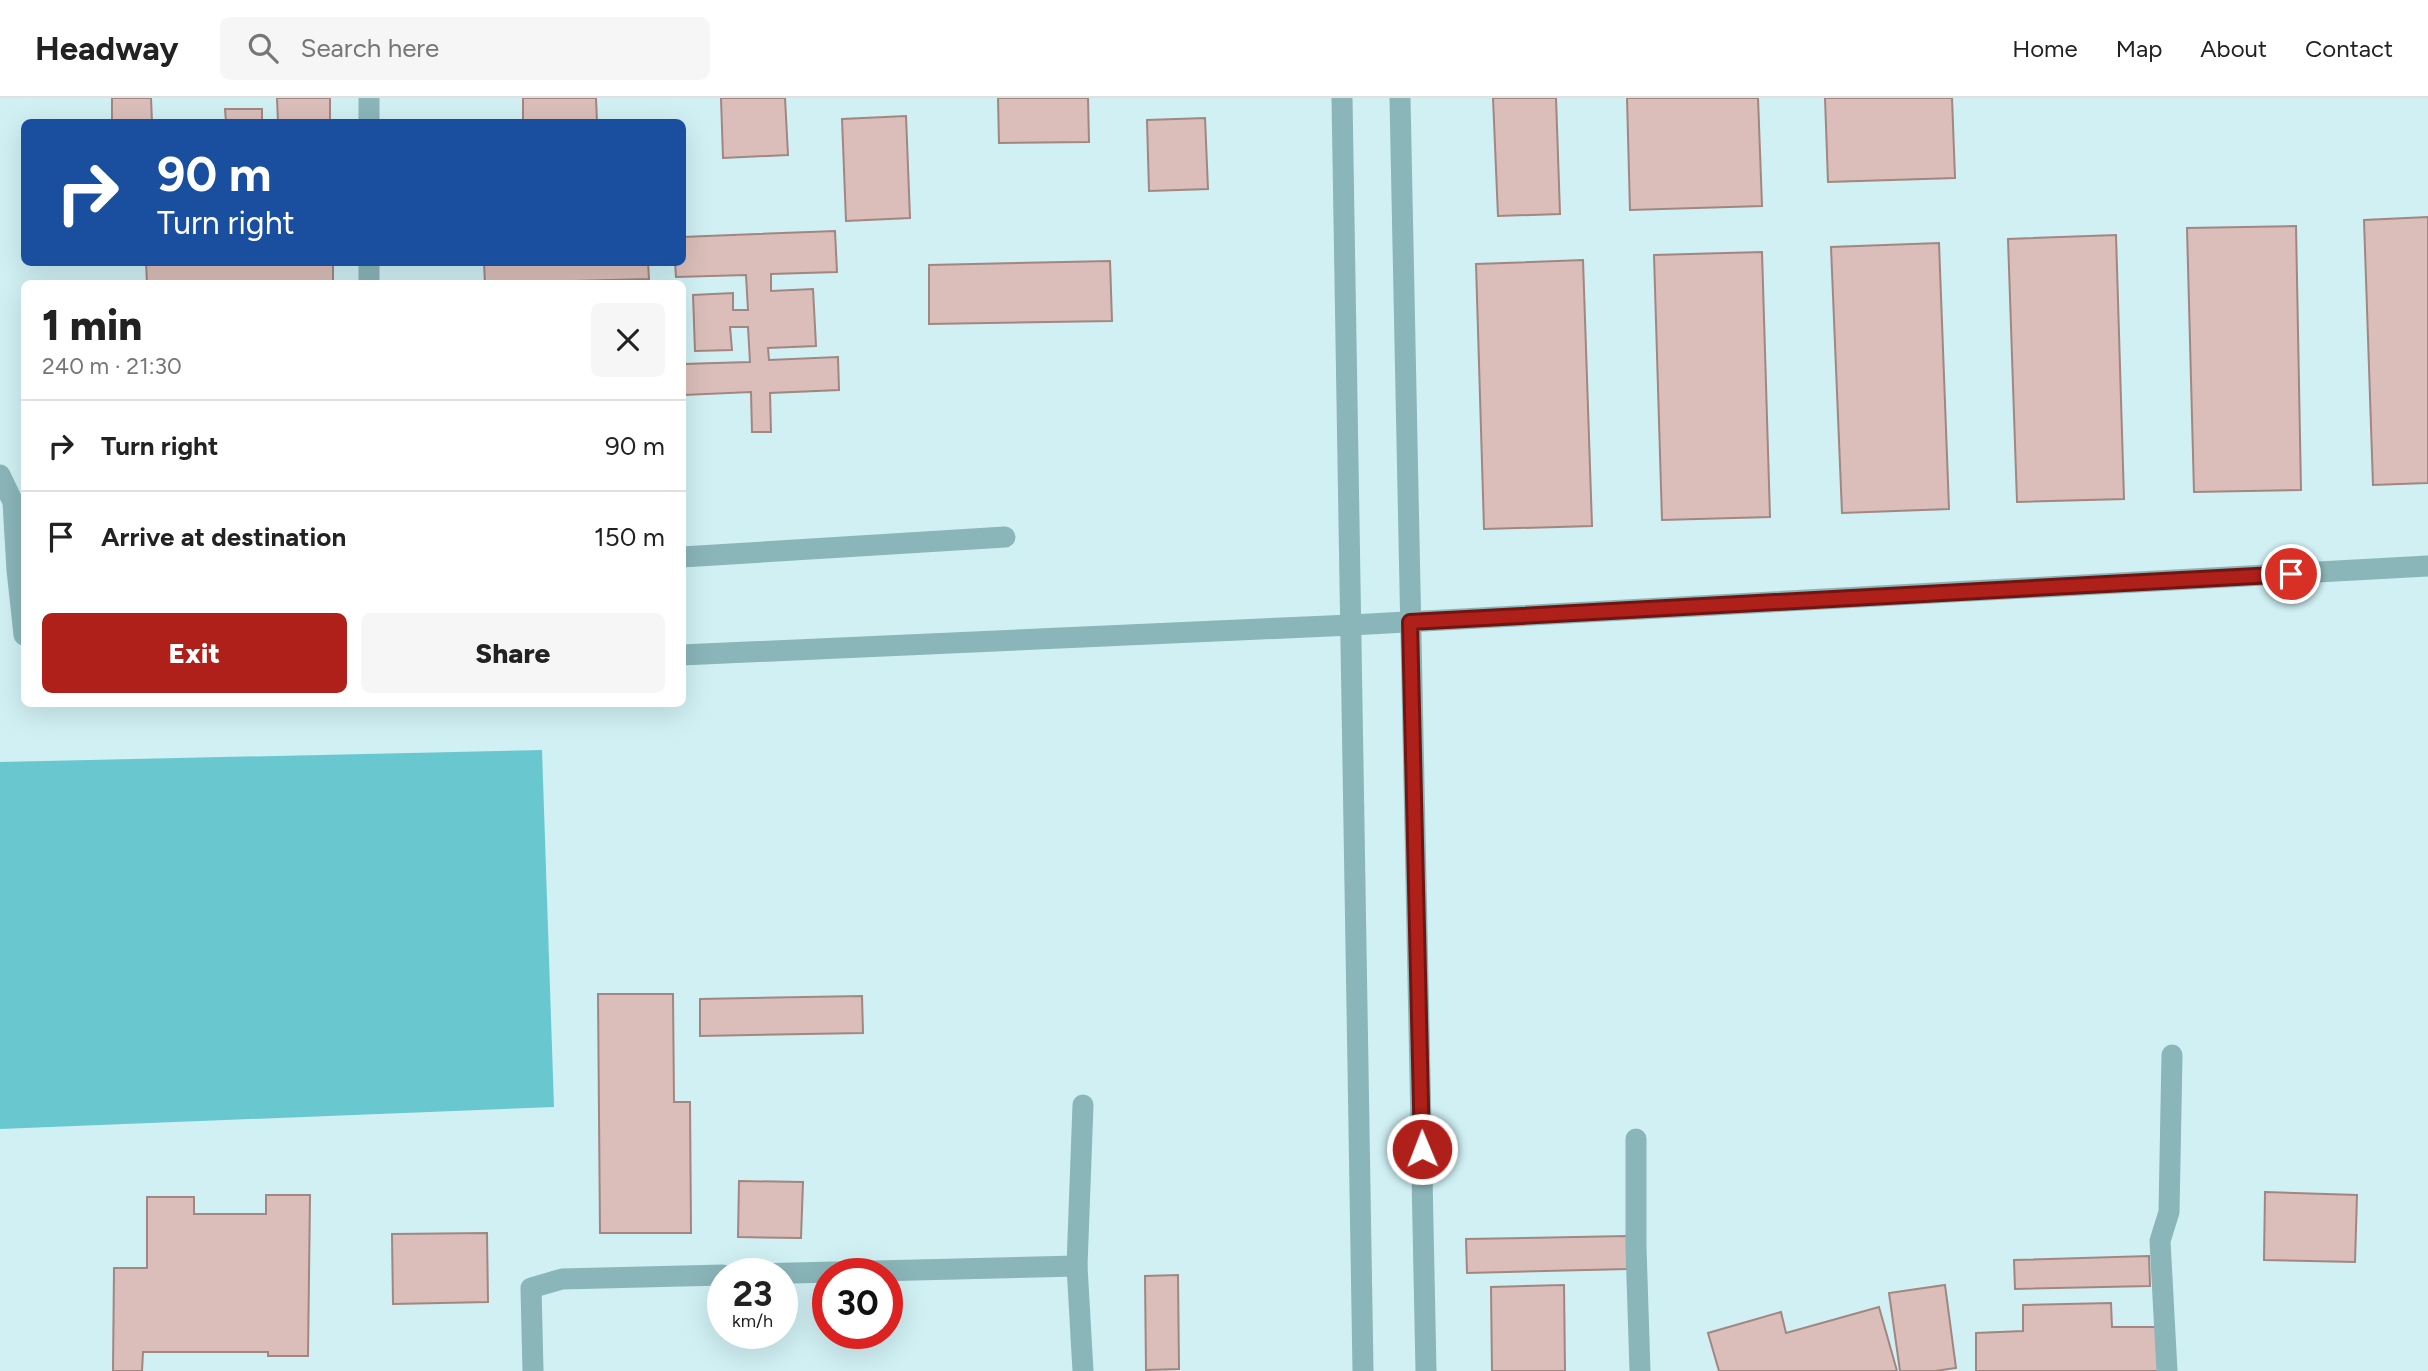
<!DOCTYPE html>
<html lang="en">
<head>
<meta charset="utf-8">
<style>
  :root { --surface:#fff; --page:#f6f6f6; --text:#222; --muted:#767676; --line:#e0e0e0; --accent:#b0201a }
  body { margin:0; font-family:Figtree,sans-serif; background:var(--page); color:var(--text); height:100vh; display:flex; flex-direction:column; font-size:26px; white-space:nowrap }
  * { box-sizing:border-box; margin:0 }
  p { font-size:23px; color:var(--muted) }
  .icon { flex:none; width:38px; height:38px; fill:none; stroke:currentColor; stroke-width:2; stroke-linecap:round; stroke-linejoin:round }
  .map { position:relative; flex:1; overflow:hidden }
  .drawer { position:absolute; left:21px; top:182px; width:665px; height:427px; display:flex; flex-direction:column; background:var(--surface); border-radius:10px; box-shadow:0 7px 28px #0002 }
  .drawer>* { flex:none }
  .hud { position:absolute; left:21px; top:21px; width:665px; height:147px; border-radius:10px; box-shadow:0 7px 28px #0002; background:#1a4fa0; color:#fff; overflow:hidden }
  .speed { position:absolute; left:707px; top:1160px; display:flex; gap:14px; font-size:35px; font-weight:700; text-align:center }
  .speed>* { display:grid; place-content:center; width:91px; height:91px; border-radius:50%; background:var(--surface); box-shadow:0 7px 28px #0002; line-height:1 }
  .speed small { font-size:18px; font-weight:400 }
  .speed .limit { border:10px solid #d22; background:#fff; color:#111 }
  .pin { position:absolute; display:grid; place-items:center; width:60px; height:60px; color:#fff; margin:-30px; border:4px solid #fff; border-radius:50%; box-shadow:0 2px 7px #0007 }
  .me { position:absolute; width:77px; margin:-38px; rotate:359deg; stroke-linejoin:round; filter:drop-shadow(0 0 5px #0008) }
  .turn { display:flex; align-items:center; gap:24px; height:147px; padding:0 21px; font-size:32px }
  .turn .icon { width:91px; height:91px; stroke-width:2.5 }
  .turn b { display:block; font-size:49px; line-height:60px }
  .round { display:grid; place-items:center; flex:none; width:74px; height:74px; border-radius:10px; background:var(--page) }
  .summary { display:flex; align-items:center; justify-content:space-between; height:119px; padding:0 21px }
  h1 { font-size:42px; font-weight:800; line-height:52px }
  .primary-button { display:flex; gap:14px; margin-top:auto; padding:14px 21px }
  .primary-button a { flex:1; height:80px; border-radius:10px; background:var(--accent); color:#fff; font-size:28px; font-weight:800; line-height:80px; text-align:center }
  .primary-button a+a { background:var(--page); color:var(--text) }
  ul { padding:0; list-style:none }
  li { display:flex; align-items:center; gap:21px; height:91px; padding:0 21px; border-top:2px solid var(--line) }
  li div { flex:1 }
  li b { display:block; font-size:26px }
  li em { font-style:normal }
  header { display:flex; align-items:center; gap:42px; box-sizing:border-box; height:98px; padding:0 35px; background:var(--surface); border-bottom:2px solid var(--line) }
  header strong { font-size:33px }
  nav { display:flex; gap:38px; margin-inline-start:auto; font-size:24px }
  .search { width:490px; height:63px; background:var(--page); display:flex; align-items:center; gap:18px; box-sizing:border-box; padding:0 24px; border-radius:10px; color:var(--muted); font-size:26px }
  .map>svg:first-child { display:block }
</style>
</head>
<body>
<header>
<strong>Headway</strong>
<div class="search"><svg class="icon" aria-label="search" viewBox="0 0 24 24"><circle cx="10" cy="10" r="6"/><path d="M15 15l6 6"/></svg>Search here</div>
<nav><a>Home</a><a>Map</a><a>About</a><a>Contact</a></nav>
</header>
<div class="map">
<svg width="2428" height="1273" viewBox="0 0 2428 1273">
  <rect width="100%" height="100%" fill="#d0f0f4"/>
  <polygon fill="#69c7d0" points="542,652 554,1009 0,1031 0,664"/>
  <g fill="#dbbeb9" stroke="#a18682" stroke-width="2">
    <polygon points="112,0 151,0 152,24 112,24"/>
    <polygon points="277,0 330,0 330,24 278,24"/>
    <polygon points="523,0 596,0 597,24 523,24"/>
    <polygon points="721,0 785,0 788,57 723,60"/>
    <polygon points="998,0 1088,0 1089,44 999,45"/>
    <polygon points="1493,0 1556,0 1560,116 1498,118"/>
    <polygon points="1627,0 1758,0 1762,108 1630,112"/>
    <polygon points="1825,0 1952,0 1955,80 1828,84"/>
    <polygon points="225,11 262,11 262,24 226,24"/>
    <polygon points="906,18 910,120 846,123 842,21"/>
    <polygon points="1205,20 1208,91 1149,93 1147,22"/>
    <polygon points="2428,119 2428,385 2373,387 2364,122"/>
    <polygon points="2296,128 2301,392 2194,394 2187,130"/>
    <polygon points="835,133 837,174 771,176 771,193 813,191 816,248 768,250 769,262 838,259 839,292 770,295 771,334 752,334 751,294 684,297 683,266 750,264 748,229 730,229 732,252 695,253 693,197 733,195 733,212 748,212 746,177 676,179 675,164 682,164 682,139"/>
    <polygon points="2116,137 2124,401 2017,404 2008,141"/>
    <polygon points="1939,145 1949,411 1842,415 1831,149"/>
    <polygon points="1762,154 1770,419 1662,422 1654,157"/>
    <polygon points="1583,162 1592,428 1484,431 1476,166"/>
    <polygon points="1110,163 1112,223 929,226 929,167"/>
    <polygon points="146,164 333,164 333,186 147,186"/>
    <polygon points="484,164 648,164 649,181 574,183 574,186 485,186"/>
    <polygon points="598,896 673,896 674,1004 690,1004 691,1135 600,1135"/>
    <polygon points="862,898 863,935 700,938 700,901"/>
    <polygon points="739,1083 803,1084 801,1140 738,1139"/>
    <polygon points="2265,1094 2357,1097 2355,1164 2264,1162"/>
    <polygon points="266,1097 310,1097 308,1258 268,1258 268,1254 143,1254 142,1273 113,1273 114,1170 147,1170 147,1099 194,1099 194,1116 266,1116"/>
    <polygon points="487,1135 488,1204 393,1206 392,1136"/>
    <polygon points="1627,1138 1627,1171 1467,1175 1466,1141"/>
    <polygon points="2149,1158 2150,1188 2015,1191 2014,1162"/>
    <polygon points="1178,1177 1179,1271 1146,1272 1145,1178"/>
    <polygon points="1564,1187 1565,1273 1492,1273 1491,1189"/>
    <polygon points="1945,1187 1956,1270 1935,1273 1900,1273 1889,1195"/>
    <polygon points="2111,1205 2112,1229 2162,1229 2163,1273 1976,1273 1976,1235 2023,1233 2023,1207"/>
    <polygon points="1879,1209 1897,1273 1719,1273 1708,1235 1781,1214 1786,1235"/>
  </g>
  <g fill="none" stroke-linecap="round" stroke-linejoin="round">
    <g stroke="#8ab5b9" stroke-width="21">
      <polyline points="369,0 369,24"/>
      <polyline points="1342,0 1363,1273"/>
      <polyline points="1400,0 1426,1273"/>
      <polyline points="369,164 369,186"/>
      <polyline points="0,377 13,404 17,472 24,537"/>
      <polyline points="682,459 1005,439"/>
      <polyline points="682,557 1351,527 2428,468"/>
      <polyline points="1083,1007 1077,1168 1083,1273"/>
      <polyline points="1636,1041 1636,1149 1640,1273"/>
      <polyline points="756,1176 1077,1168"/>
      <polyline points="533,1273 531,1190 562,1181 723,1177"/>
      <polyline points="2167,1273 2160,1143 2169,1114 2172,957"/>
    </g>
  </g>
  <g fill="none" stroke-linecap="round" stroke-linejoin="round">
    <g stroke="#721511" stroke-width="18">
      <polyline id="route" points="1422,1051 1410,524 2291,476"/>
    </g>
    <use href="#route" stroke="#b0201a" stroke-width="12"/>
  </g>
</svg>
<div class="speed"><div>23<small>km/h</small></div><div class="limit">30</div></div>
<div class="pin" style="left:2291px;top:476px;background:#d93025"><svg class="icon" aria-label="arrive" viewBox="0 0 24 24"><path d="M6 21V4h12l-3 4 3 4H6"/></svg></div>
<svg class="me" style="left:1422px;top:1051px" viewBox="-20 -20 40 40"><circle r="17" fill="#b0201a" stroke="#fff" stroke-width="3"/><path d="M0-11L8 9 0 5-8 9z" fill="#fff"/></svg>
<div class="hud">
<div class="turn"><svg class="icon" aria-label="right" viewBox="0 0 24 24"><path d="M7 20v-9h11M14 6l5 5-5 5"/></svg><div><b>90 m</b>Turn right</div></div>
</div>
<section class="drawer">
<div class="summary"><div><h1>1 min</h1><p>240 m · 21:30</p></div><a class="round"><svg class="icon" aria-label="close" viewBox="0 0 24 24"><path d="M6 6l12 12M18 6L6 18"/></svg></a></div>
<ul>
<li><svg class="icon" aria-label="right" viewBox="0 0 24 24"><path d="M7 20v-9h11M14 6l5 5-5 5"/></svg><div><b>Turn right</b></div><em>90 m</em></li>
<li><svg class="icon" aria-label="arrive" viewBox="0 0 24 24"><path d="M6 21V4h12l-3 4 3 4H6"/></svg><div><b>Arrive at destination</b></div><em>150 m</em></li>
</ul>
<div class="primary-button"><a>Exit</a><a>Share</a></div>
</section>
</div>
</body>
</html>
